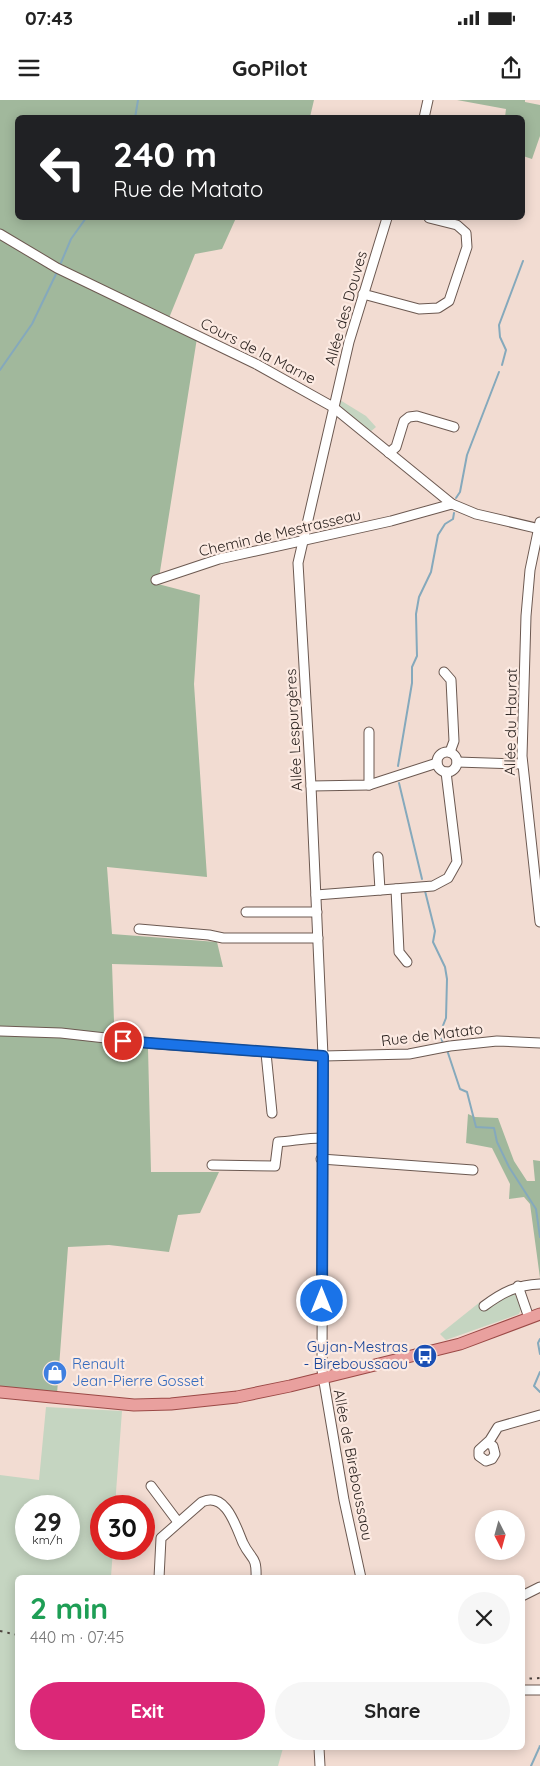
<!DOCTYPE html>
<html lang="en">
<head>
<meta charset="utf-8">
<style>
  :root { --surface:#fff; --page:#f6f6f6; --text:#222; --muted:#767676; --accent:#db2777 }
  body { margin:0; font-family:Quicksand,sans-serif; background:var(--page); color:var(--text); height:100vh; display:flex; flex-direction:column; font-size:19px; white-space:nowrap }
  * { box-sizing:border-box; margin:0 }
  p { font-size:16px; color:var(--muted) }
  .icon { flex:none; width:28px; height:28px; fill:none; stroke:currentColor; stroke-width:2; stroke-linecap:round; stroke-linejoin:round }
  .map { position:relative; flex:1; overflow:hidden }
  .panel { position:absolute; left:15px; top:1475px; width:510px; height:175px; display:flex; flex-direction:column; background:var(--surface); border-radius:8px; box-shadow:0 2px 12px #0003 }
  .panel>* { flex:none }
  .guide { position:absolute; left:15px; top:15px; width:510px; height:105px; border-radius:8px; box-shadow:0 2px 12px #0003; background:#202124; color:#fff; overflow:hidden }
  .needle { width:32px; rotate:174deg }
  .buttons { position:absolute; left:475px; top:1410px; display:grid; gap:10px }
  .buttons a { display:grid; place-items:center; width:50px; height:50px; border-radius:50%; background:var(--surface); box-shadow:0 2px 12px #0003; font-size:25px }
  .speed { position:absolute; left:15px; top:1395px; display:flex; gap:10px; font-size:25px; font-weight:700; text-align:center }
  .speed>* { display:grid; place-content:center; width:65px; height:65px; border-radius:50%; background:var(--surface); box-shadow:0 2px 12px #0003; line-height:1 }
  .speed small { font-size:12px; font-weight:400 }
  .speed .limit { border:8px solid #d22; background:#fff; color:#111 }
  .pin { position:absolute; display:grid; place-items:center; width:42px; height:42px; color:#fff; margin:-21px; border:2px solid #fff; border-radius:50%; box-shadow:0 1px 5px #0007 }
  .me { position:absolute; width:55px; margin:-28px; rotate:0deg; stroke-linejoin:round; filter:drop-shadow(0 0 4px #0008) }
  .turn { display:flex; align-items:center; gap:18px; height:105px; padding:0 15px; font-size:22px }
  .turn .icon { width:65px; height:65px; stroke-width:2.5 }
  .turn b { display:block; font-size:35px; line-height:42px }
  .round { display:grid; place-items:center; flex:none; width:52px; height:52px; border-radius:26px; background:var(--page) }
  .summary { display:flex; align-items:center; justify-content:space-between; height:85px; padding:0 15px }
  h1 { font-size:30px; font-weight:800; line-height:38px; color:#1e9e55 }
  .action { display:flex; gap:10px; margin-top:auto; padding:10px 15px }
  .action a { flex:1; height:58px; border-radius:30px; background:var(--accent); color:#fff; font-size:20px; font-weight:800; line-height:58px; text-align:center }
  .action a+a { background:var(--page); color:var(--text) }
  .status { display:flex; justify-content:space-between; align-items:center; height:35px; padding:0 25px; background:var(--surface); direction:ltr }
  .status svg { height:14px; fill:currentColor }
  header { display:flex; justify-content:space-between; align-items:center; height:65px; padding:0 15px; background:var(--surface); font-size:22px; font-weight:800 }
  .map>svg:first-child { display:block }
</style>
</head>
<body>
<div class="status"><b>07:43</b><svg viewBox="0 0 49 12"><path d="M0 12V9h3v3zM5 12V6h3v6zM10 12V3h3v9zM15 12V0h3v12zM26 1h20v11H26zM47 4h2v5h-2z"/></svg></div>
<header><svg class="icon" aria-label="menu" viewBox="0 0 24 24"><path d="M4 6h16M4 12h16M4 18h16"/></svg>GoPilot<svg class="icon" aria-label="share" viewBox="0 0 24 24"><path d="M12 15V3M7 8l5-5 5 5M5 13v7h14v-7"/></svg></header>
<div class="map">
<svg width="540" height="1666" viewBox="0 0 540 1666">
  <rect width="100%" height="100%" fill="#f2dcd2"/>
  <g fill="#c5d5c1" fill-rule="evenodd">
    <polygon points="340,300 366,316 376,327 370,332 338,307"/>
    <polygon points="515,1194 521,1209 519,1214 446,1240 440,1234 480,1202 486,1209 507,1195"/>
    <path d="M46 1307 122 1311 115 1406H101V1449H113L111 1477 18 1478V1648H283L278 1666H0V1375L39 1380ZM69 1406V1449H26V1406Z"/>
  </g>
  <g fill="#a1b89c">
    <polygon points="0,0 314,0 310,17 18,18 18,118 236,118 222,149 195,154 169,218 197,238 158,484 200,495 194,584 207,777 107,767 112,834 217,842 223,867 112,864 115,950 148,948 151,1072 219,1072 200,1113 178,1115 169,1152 109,1145 68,1147 57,1294 0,1286"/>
    <polygon points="457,0 525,0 525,2 540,5 540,36 532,59 523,56 522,18 505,17 506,9"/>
    <polygon points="468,1014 475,1017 498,1018 514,1061 527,1081 535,1081 533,1060 540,1061 540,1178 530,1104 524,1097 509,1099 510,1084 492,1048 466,1043"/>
  </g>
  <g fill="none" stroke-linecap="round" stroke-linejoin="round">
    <g stroke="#85a9bc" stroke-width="2">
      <polyline points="135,18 138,0"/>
      <polyline points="60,165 71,139 86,118"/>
      <polyline points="502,265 506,250 500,237 499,225 523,161"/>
      <polyline points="0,270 32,224 57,172"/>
      <polyline points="456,398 460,392 467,355 499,272"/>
      <polyline points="398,666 412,583 412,567 417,556 416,514 419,497 431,472 438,435 445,424 453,419 454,413"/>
      <polyline points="399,683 422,779"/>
      <polyline points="425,791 435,831 433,842 445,867 447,879 446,918 440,933 443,944"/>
      <polyline points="447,950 460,989 467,992 476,1027 494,1028 497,1042 509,1067 536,1109 540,1137"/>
      <polyline points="540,1239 538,1243 540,1254"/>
      <polyline points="540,1272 534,1286 540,1292"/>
      <polyline points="531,1666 540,1646"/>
    </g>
    <g stroke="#6c5951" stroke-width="11">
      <g id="minor">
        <polyline points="424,18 428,0"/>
        <polyline points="0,134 57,168 256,264 333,307 452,404 476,414 540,429"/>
        <polyline points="363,194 419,209 438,208 449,201 467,147 466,133 457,125 429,118"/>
        <polyline points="389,353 396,347 404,321 409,317 417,316 454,327"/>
        <polyline points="540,422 530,470 526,516 522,656 540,822"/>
        <polyline points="156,480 219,459 391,421 452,404"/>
        <polyline points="444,572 451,580 454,641 450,652"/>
        <polyline points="369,632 369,685"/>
        <circle cx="447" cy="662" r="10"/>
        <polyline points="457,662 522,664"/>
        <polyline points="311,686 369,685 437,663"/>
        <polyline points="378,757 380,790"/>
        <polyline points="396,789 399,852 407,862"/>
        <polyline points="316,795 433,786 448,778 457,762 446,672"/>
        <polyline points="246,812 317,812"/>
        <polyline points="139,829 209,835 223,838 318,838"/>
        <polyline points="0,931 61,933 159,944 323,956 409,954 450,946 497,941 540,943"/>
        <polyline points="266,953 272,1013"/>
        <polyline points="321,1059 473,1070"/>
        <path d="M212 1065 275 1066 278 1042C293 1041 306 1038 322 1038"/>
        <polyline points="518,1186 527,1212"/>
        <path d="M484 1206C503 1192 517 1185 540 1184"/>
        <polyline points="488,1343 493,1346 495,1354 492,1359 486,1361 479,1356 479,1350 490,1340 498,1327 540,1315"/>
        <polyline points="151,1386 178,1422"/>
        <path d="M159 1478 161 1438 202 1402C226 1391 236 1427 243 1443 251 1460 257 1455 256 1478"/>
        <polyline points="361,1478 344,1400 322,1270 323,956 311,686 298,463 349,242 387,118"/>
        <polyline points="522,1496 540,1487"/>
        <polyline points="522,1590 540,1590"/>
        <polyline points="319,1648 320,1666"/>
      </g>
    </g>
    <g stroke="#9b4946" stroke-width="13">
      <polyline id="major" points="0,1292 134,1305 171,1304 237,1297 290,1286 460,1244 540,1214"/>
    </g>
    <use href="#minor" stroke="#fff" stroke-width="9"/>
    <use href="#major" stroke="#e9a09e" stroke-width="11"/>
    <g stroke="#4c423d" stroke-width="2" stroke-dasharray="2.5 5" stroke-linecap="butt">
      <polyline points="0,1531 18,1535"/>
      <polyline points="522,1579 540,1578"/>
    </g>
  </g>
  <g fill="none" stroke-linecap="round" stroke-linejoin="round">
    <g stroke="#114b97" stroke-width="12">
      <polyline id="route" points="123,941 323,956 322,1201"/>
    </g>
    <use href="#route" stroke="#1a73e8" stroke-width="9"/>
  </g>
  <defs>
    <g id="bus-disc" transform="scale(1.25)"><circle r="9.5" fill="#1a4fb4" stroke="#fceae2"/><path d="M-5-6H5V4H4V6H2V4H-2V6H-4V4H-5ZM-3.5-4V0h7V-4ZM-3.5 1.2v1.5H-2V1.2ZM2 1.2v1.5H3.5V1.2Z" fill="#fff"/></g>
    <g id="shop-disc" transform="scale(1.25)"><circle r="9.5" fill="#3f7fe0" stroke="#fceae2"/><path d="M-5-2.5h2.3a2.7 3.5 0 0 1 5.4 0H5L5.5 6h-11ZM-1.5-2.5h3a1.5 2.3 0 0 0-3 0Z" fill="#fff"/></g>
  </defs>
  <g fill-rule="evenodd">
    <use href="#bus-disc" x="425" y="1256"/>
    <use href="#shop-disc" x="55" y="1273"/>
  </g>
  <g text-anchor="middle" stroke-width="4.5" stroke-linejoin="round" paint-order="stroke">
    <g font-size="15" fill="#251d1a" stroke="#fceae2">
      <text transform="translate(346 208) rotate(-74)" y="5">Allée des Douves</text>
      <text transform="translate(258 251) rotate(27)" y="5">Cours de la Marne</text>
      <text transform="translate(280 433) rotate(-13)" y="5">Chemin de Mestrasseau</text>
      <text transform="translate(511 622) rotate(-89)" y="5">Allée du Haurat</text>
      <text transform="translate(294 630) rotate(-93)" y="5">Allée Lespurgères</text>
      <text transform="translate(432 935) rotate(-7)" y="5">Rue de Matato</text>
      <text transform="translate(353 1365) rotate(79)" y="5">Allée de Bireboussaou</text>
    </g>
    <g font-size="15" fill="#164399" stroke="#fceae2" text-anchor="end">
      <text x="408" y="1252">Gujan-Mestras<tspan x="408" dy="17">- Bireboussaou</tspan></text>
    </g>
    <g font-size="15" fill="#366cbe" stroke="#fceae2" text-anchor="start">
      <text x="72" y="1269">Renault<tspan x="72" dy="17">Jean-Pierre Gosset</tspan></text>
    </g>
  </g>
</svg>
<div class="buttons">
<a><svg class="needle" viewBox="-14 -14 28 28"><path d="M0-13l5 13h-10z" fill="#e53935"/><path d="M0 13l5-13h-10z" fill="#767676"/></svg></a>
</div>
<div class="speed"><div>29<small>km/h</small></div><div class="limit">30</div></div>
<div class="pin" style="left:123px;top:941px;background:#d93025"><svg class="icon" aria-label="arrive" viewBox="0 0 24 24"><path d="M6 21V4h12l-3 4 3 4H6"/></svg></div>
<svg class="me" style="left:322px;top:1201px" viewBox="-20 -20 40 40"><circle r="17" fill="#1a73e8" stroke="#fff" stroke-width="3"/><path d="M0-11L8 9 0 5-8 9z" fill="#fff"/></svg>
<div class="guide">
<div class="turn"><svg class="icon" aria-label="left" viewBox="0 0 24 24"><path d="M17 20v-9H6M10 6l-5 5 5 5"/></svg><div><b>240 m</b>Rue de Matato</div></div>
</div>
<section class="panel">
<div class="summary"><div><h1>2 min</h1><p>440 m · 07:45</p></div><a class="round"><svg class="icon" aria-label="close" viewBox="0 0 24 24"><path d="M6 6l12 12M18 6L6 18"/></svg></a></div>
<div class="action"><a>Exit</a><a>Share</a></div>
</section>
</div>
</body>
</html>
